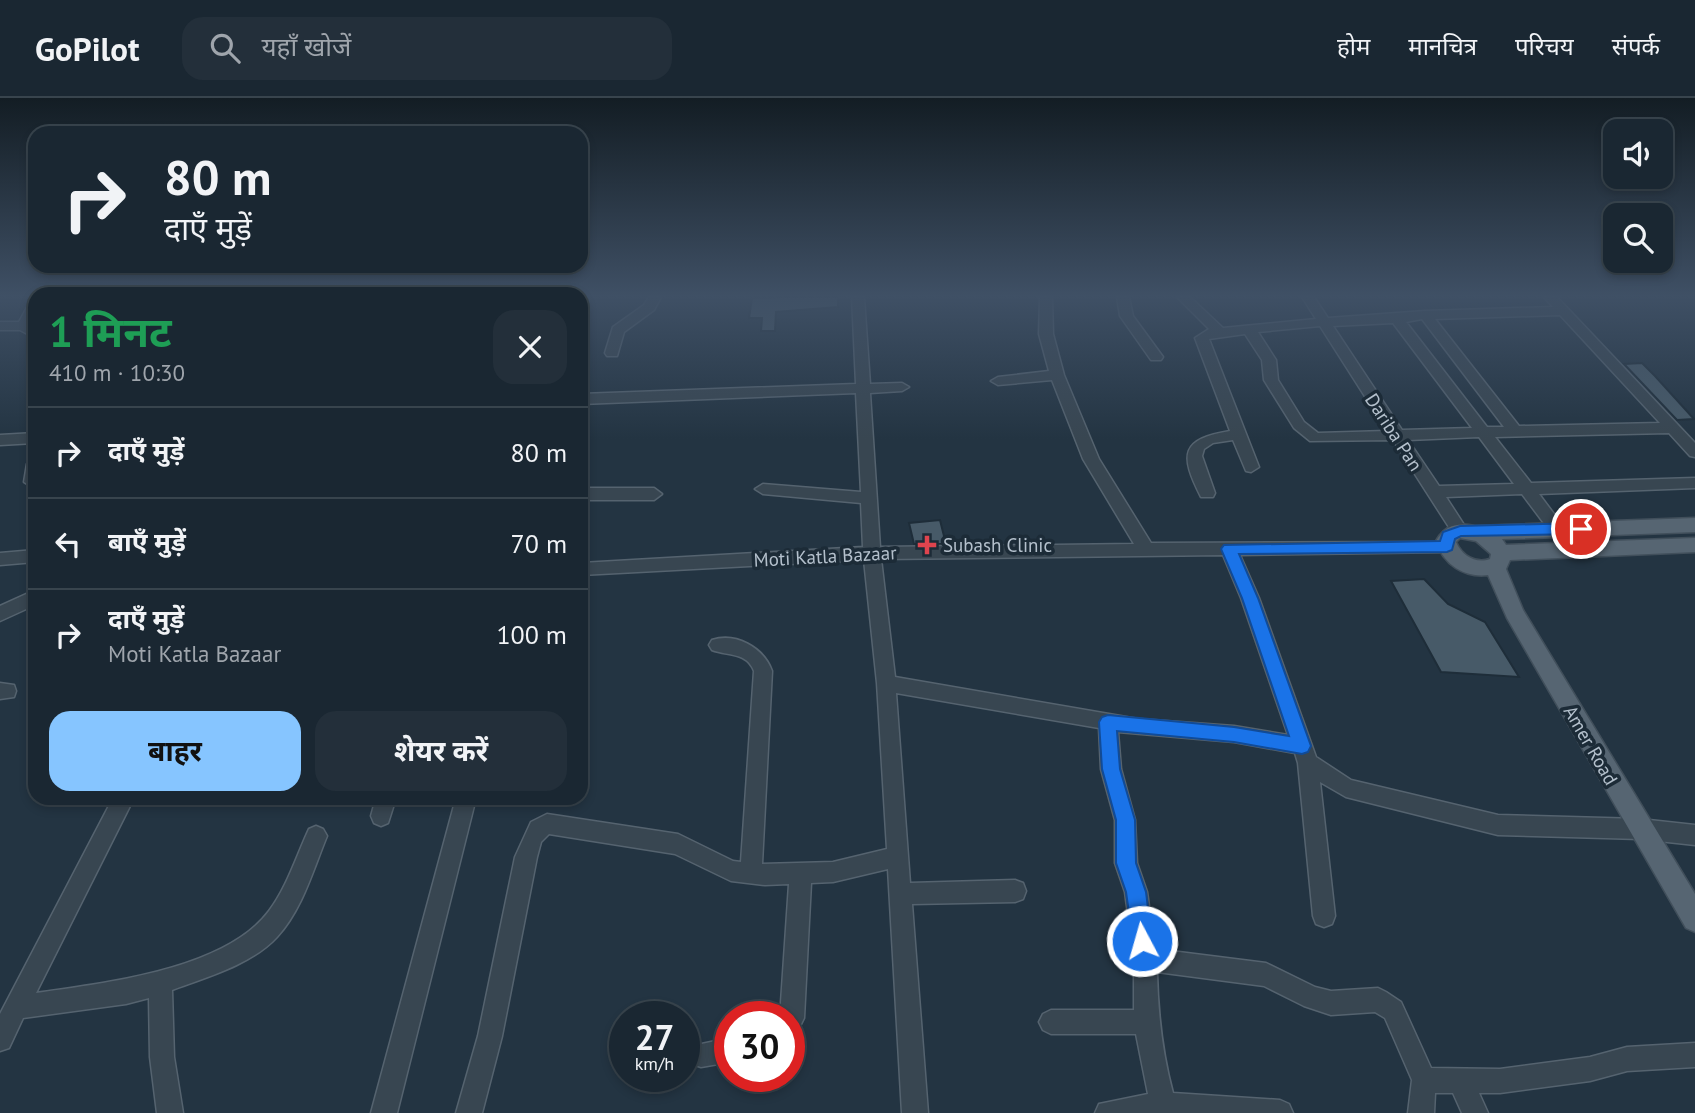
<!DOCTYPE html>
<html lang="hi">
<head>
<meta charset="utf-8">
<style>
  :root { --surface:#1a2732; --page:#232f3a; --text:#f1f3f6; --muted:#9fa5ac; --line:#38444d; --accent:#86c5ff }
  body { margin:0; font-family:"PT Sans","Noto Sans Devanagari",sans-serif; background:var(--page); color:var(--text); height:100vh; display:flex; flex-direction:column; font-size:26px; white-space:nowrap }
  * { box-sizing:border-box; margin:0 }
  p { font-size:23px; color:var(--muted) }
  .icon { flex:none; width:38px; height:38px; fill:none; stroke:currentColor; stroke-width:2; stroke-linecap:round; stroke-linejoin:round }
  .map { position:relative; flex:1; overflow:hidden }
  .panel { position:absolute; left:28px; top:189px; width:560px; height:518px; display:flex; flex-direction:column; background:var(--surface); border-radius:21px; box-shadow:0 4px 10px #0003,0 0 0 2px var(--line) }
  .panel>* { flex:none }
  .hud { position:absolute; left:28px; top:28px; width:560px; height:147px; border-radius:21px; box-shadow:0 4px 10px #0003,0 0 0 2px var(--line); background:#1a2732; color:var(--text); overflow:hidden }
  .controls { position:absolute; left:1603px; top:21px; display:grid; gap:14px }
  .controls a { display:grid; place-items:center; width:70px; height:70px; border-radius:14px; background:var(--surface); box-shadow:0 4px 10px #0003,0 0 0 2px var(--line); font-size:35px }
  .speed { position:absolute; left:609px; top:903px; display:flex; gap:14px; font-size:35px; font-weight:700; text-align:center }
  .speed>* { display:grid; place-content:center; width:91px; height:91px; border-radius:50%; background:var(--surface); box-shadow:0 4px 10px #0003,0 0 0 2px var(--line); line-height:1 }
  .speed small { font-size:18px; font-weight:400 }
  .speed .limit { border:10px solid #d22; background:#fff; color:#111 }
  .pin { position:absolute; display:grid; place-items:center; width:60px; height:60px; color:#fff; margin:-30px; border:4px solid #fff; border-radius:50%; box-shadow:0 2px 7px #0007 }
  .me { position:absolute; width:77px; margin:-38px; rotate:354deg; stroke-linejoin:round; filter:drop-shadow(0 0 5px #0008) }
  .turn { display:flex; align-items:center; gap:24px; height:147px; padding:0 21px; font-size:32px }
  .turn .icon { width:91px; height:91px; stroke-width:2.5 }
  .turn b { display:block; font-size:49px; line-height:60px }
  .round { display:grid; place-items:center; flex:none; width:74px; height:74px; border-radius:21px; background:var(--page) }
  .overview { display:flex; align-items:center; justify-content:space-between; height:119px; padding:0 21px }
  h1 { font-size:42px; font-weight:700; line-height:52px; color:#1e9e55 }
  .button { display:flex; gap:14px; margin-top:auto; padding:14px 21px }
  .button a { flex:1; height:80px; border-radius:21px; background:var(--accent); color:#111; font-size:28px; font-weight:700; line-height:80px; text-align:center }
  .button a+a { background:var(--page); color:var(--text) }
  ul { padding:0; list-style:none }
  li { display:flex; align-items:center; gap:21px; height:91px; padding:0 21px; border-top:2px solid var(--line) }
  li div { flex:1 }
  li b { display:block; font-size:26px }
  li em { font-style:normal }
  header { display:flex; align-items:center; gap:42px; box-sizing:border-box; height:98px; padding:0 35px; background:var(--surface); border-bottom:2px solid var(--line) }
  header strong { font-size:33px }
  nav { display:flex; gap:38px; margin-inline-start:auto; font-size:24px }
  .search { width:490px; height:63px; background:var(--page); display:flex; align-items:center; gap:18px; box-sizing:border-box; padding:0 24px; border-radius:21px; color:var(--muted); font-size:26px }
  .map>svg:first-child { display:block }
</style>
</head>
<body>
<header>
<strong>GoPilot</strong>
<div class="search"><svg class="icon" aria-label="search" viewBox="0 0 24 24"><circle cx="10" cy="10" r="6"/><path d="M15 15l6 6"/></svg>यहाँ खोजें</div>
<nav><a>होम</a><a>मानचित्र</a><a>परिचय</a><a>संपर्क</a></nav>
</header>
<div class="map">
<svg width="1695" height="1015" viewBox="0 0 1695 1015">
  <rect width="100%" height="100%" fill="#233442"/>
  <g fill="#475a68" stroke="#1e2d39" stroke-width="2">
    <polygon points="783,199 838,199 838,209 776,214 775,233 761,233 762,220 749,220 752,200"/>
    <polygon points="1642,265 1655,278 1694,321 1677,322 1624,266"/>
    <polygon points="940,422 946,446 914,446 909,425"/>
    <polygon points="1424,481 1448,506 1485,524 1519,579 1441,574 1391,483"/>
  </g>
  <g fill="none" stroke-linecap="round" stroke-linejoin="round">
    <g stroke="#55636f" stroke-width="3">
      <g id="minor">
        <polygon points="581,199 589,199 587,211 581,215"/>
        <polygon points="649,199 661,199 654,212 624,234 617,258 607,258 605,255 613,229 644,207"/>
        <path d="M852 199H864L870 286 902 285 909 289 902 293 870 295 880 449 1134 446 1083 361 1052 282 998 287 991 283 998 279 1049 273 1039 236 1040 199H1052L1053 236 1064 277 1099 361 1151 445 1453 444 1455 448 1447 454 1240 457 1259 500 1316 659 1351 682 1498 717 1640 721 1695 727V747L1640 741 1498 737 1346 699 1320 684 1335 818 1332 826 1324 829 1316 826 1313 818 1298 665 1295 655 1234 644 1118 634 1121 671 1135 722 1137 765 1147 794 1155 851 1266 865 1315 889 1331 893 1378 890 1386 894 1401 904 1431 970 1500 971 1590 959 1627 949 1695 945V969L1627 973 1590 983 1500 995H1479L1488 1015H1462L1453 995H1435L1434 1015H1408L1412 982 1385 920 1375 914 1331 917 1304 908 1264 888 1157 874C1158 916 1162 954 1173 995L1280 1002 1289 1006 1293 1015H1095L1099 1006 1148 996 1136 936H1051L1043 932 1039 924 1043 916 1051 912H1134V861L1125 794 1115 765V722L1101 671 1099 630 896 595 910 785 1015 782 1023 785 1026 793 1023 801 1015 804 912 806 928 1015H902L888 771 833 784 811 785 804 920 797 934 789 938V919H780L789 786 765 787 731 783 675 756 549 736 541 744 537 759 502 938 482 1015H456L478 938 515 759 531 724 547 716 678 736 733 763 741 764 754 573C747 554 728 558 712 552L709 547 712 542C736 534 764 550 772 573L762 766 833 764 887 751 877 585 864 462 581 477V465L863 449 861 405 763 396 755 391 763 386 861 394 856 295 581 306V296L856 286ZM1223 457 1241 500 1288 637 1234 628 1138 621 895 579 881 461Z"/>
        <polygon points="1117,199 1129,199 1133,218 1163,259 1161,262 1151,262 1120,218"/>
        <path d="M1177 199H1190L1223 230 1316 221 1302 199H1314L1328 220 1425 213 1553 209 1544 199H1557L1695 345V359L1690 358 1669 335 1495 339 1531 385 1695 380V390L1539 396 1566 432 1558 438 1552 436 1522 396 1446 399 1468 433 1460 439 1454 437 1393 342 1310 343 1294 330 1264 282 1262 262 1245 236 1209 241 1259 369 1251 374 1246 373 1233 342 1213 345 1204 351 1202 358 1215 395 1213 399H1201C1179 356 1181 341 1230 333L1195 240 1209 231ZM1560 217 1660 325 1519 328 1435 221ZM1422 221 1504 329H1487L1406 224ZM1393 225 1472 330 1402 332 1333 228ZM1320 228 1387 333 1318 335 1304 324 1278 282 1276 262 1258 234ZM1479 339 1514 386 1439 388 1408 342Z"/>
        <polygon points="35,203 35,218 30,227 35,230 35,240 20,232 0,232 0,224 19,224 30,204"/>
        <polygon points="35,335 35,345 0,347 0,337"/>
        <polygon points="35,361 35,391 24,384 27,366"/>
        <polygon points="581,390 654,390 662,396 654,402 581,402"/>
        <polygon points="35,452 35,464 0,467 0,455"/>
        <polygon points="35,492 35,507 0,523 0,508"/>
        <polygon points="0,585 14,587 16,593 14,599 0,601"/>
        <path d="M113 700H134L36 895C104 885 225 872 269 813 287 789 296 759 309 731L316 728 323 731 327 738C313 772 302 812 277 839 251 867 207 879 172 892L174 959 183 1015H157L150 959 149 900 126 906 23 920 9 950 0 953V916Z"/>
        <polygon points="376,700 396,700 388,725 381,728 374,725 371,718"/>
        <polygon points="456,700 476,700 397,1015 371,1015"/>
        <polygon points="730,940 730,964 701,969 692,966 689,957 692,948"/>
      </g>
    </g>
    <g stroke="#414f5b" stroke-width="3">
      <path id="major" d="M1695 420V434L1502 441 1506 447 1695 440V454L1510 462 1506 471 1523 512 1695 796V834L1686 830 1507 520 1488 477C1464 480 1443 466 1436 443 1445 427 1458 424 1475 428ZM1460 440 1476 443 1491 456 1490 461C1476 466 1462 458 1456 444Z"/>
    </g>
    <use href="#minor" fill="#384651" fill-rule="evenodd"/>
    <use href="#major" fill="#566572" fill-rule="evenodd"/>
  </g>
  <linearGradient id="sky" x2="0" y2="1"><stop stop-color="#131d24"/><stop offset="0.58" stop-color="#3f5065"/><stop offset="1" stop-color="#3f5065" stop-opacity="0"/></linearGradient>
  <rect width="1695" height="341" fill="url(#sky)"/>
  <polygon fill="#1a73e8" stroke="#114b97" stroke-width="2" points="1581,425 1588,431 1581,436 1461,438 1455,441 1452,452 1447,454 1239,456 1258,500 1311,648 1308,654 1302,656 1234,644 1117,633 1120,671 1135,722 1136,765 1146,794 1152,843 1149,850 1142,853 1134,850 1126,794 1116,765 1116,722 1102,671 1099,624 1102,619 1108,617 1234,629 1289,638 1242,500 1221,451 1224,447 1440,443 1443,434 1460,428"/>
  <path fill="#e0444e" stroke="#1c2b37" stroke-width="2.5" d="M923.5 436.5h7v7h7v7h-7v7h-7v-7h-7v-7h7z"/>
  <g text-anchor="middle" stroke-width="7" stroke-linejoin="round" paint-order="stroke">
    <g font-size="19" fill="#b4c0cc" stroke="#1c2b37">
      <text transform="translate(1394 334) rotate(57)" y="7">Dariba Pan</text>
      <text transform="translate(825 458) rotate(-3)" y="7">Moti Katla Bazaar</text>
      <text transform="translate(1591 647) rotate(60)" y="7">Amer Road</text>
    </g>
    <g font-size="19" fill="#b4c0cc" stroke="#1c2b37" text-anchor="start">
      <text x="943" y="454">Subash Clinic</text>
    </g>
  </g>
</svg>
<div class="controls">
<a><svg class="icon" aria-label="sound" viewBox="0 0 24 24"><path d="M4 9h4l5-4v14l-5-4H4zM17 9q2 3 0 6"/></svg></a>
<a><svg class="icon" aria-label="search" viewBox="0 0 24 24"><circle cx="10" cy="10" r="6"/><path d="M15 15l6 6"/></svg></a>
</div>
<div class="speed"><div>27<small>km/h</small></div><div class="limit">30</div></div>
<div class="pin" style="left:1581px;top:431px;background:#d93025"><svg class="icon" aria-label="arrive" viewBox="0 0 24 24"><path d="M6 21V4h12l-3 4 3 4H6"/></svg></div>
<svg class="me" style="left:1142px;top:843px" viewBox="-20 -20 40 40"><circle r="17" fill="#1a73e8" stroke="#fff" stroke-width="3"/><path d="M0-11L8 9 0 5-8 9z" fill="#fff"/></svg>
<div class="hud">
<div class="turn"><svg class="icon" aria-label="right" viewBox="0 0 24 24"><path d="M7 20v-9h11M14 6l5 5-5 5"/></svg><div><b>80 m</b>दाएँ मुड़ें</div></div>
</div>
<section class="panel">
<div class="overview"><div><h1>1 मिनट</h1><p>410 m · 10:30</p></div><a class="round"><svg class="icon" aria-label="close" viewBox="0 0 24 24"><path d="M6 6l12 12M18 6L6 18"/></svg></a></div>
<ul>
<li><svg class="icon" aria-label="right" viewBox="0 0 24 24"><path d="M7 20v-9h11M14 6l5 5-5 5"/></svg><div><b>दाएँ मुड़ें</b></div><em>80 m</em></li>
<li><svg class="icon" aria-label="left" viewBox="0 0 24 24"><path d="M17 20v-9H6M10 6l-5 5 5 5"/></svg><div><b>बाएँ मुड़ें</b></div><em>70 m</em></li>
<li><svg class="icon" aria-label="right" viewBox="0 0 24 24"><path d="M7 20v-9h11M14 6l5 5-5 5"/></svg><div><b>दाएँ मुड़ें</b><p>Moti Katla Bazaar</p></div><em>100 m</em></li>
</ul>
<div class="button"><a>बाहर</a><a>शेयर करें</a></div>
</section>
</div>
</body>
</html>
